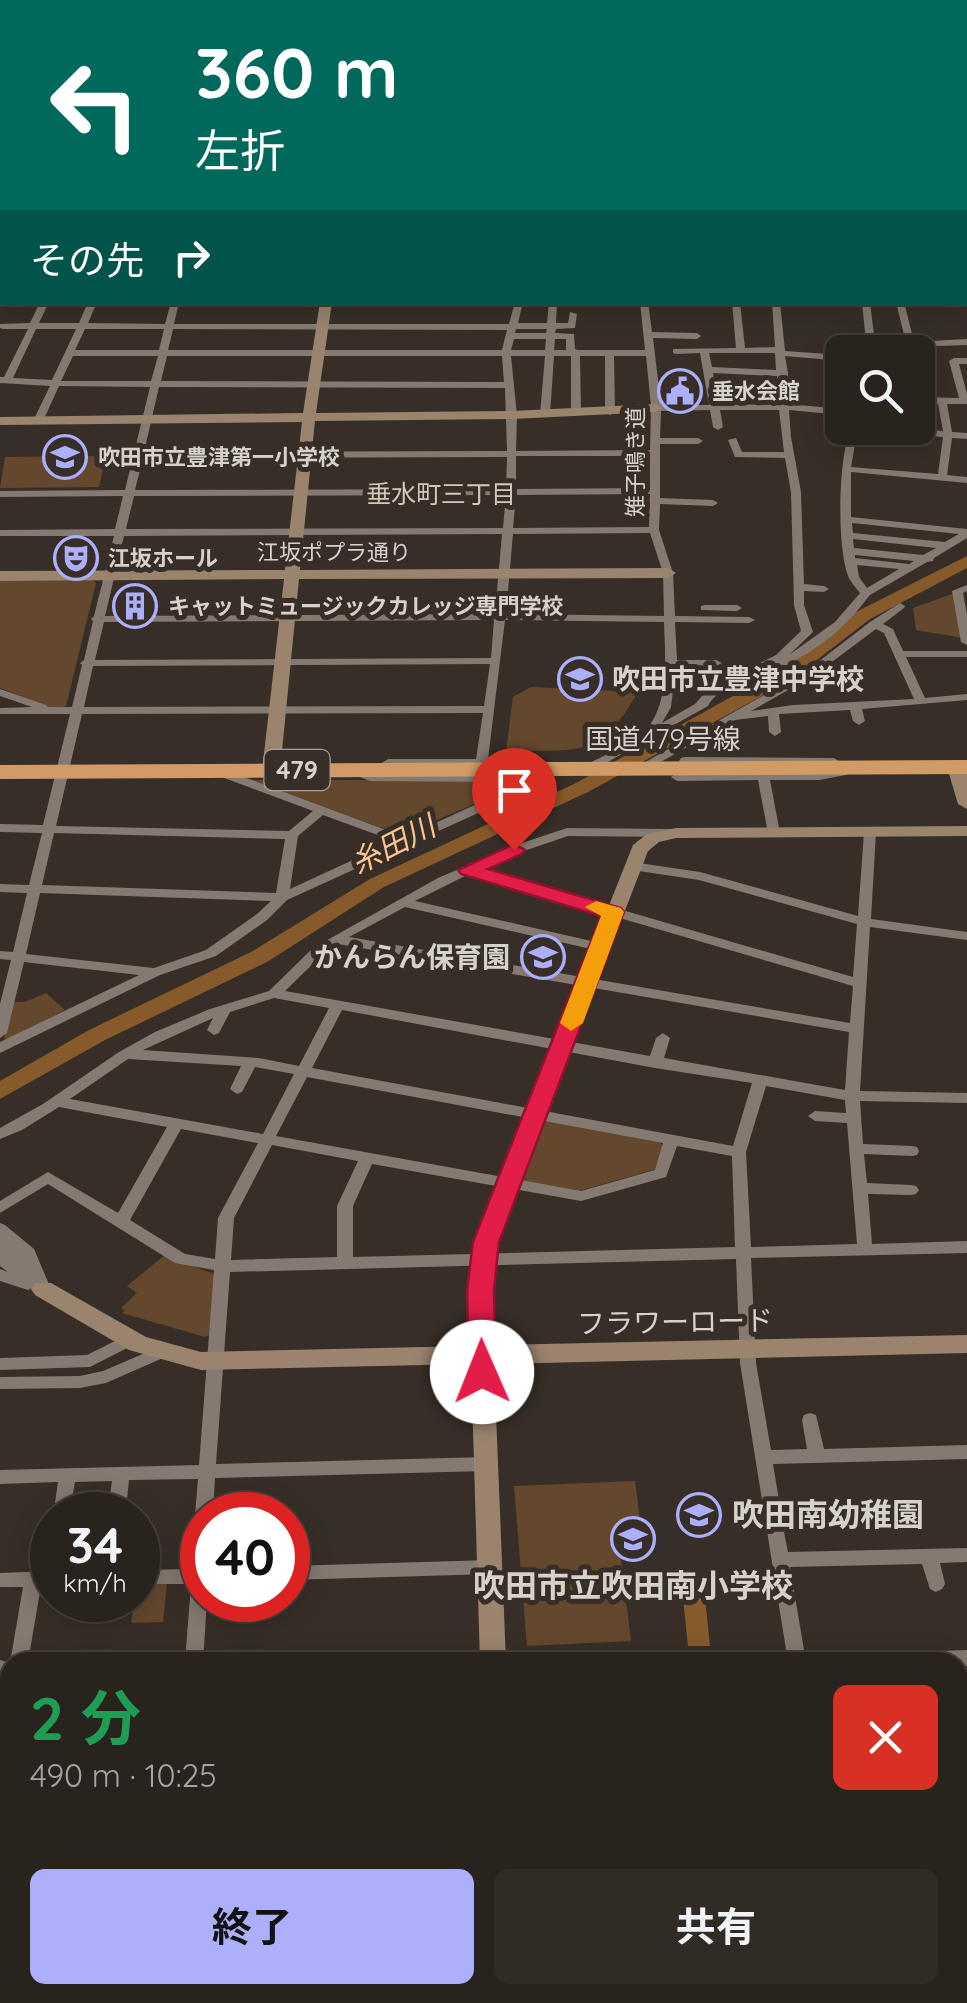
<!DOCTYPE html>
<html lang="ja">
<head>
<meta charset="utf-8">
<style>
  :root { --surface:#29231d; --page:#312b26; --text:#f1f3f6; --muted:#a5a4a4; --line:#45403b; --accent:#adaffb }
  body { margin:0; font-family:Quicksand,"Noto Sans JP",sans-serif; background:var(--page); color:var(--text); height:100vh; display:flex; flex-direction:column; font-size:38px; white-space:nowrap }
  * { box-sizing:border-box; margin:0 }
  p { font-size:32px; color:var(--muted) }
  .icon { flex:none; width:55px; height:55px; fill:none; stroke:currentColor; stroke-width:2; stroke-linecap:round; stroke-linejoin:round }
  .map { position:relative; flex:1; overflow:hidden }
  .details { position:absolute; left:0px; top:1652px; width:968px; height:352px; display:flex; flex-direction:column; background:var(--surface); border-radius:30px 30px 0 0; box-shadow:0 5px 25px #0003,0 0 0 2px var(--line) }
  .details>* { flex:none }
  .top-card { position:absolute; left:0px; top:0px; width:968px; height:305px; box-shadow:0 5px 25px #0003,0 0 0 2px var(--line); background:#00695c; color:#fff; overflow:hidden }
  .tools { position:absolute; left:825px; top:335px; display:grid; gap:20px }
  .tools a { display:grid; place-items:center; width:110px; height:110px; border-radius:15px; background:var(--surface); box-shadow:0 5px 25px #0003,0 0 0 2px var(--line); font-size:50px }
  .speed { position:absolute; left:30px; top:1492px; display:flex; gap:20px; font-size:50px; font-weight:700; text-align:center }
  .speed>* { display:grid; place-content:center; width:130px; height:130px; border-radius:50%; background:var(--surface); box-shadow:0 5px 25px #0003,0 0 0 2px var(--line); line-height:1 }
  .speed small { font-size:25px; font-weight:400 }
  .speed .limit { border:15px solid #d22; background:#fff; color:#111 }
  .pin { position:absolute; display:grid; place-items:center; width:85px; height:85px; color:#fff; margin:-102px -42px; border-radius:50% 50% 50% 0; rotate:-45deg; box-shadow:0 0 10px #0007 }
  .pin .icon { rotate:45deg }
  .me { position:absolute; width:110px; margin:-55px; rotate:359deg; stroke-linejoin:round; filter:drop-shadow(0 0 8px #0008) }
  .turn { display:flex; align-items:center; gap:35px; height:210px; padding:0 30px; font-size:45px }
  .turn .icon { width:130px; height:130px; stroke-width:2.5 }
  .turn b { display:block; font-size:70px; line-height:85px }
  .then { display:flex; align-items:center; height:95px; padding:0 30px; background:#0003; gap:20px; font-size:38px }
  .round { display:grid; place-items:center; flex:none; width:105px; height:105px; border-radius:15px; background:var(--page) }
  .summary { display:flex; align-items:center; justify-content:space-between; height:170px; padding:0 30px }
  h1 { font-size:60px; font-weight:700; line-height:75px; color:#1e9e55 }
  .button { display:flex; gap:20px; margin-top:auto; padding:20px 30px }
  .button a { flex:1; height:115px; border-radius:15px; background:var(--accent); color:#111; font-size:40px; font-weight:700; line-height:115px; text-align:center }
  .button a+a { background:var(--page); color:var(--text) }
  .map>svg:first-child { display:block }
</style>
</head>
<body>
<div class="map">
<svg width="967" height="2003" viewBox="0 0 967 2003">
  <rect width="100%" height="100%" fill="#372f27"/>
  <g fill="#63482e">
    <polygon points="106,456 99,487 0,488 5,457"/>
    <polygon points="92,580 96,583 66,706 54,709 0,688 0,581"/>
    <polygon points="955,593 963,638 916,630 913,608"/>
    <path d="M531 687 638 692C598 761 579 749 506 751L513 697Z"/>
    <polygon points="252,780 512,780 515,787 401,835"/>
    <polygon points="46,993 65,1010 9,1040 4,1038 12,1002 25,1002"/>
    <polygon points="549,1121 658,1141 663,1146 656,1169 579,1191 524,1182 520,1177 542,1123"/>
    <polygon points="165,1255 216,1275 211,1334 205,1337 122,1313 125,1310 121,1308 137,1293 127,1286"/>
    <polygon points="635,1481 644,1550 620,1552 631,1641 527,1646 514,1486"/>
    <polygon points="167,1583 163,1622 131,1623 138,1584"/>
  </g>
  <polygon fill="#875a2b" points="683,1598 705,1598 710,1646 688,1646"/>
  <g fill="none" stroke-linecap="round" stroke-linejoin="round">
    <polygon fill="#875a2b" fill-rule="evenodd" points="967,556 967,568 870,619 792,679 590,791 384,887 267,962 105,1040 0,1099 0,1081 89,1030 251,952 370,879 576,783 778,671 858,611"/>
    <g fill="#847a71" fill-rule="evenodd">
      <polygon points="59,0 66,0 67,2 61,2"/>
      <polygon points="73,0 80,0 78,2 71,2"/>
      <polygon points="206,0 213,0 215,2 208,2"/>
      <polygon points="264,0 272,0 274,2 267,2"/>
      <polygon points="294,0 309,0 309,1 291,2"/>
      <polygon points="454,0 460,0 461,2 455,2"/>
      <polygon points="492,0 498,0 497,2 491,2"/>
      <polygon points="521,0 561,0 564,2 522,2"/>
      <polygon points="580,0 586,0 587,2 581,2"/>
      <polygon points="640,0 647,0 649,2 642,2"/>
      <rect x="870" y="0" width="6" height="2"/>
      <polygon points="0,10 2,11 2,18 0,18"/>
      <rect x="965" y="16" width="2" height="5"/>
      <rect x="0" y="37" width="2" height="4"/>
      <rect x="965" y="65" width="2" height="14"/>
      <rect x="0" y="71" width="2" height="4"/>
      <rect x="0" y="90" width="2" height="4"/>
      <rect x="0" y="108" width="2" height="9"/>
      <polygon points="965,108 967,108 965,113"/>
      <rect x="0" y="124" width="2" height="4"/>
      <rect x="0" y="138" width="2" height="5"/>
      <rect x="965" y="147" width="2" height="4"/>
      <rect x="0" y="158" width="2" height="5"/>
      <rect x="965" y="158" width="2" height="4"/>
      <rect x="0" y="173" width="2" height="4"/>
      <rect x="965" y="184" width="2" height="6"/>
      <rect x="0" y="190" width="2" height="4"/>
      <rect x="965" y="213" width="2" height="6"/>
      <rect x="0" y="219" width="2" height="4"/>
      <polygon points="0,267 2,268 2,272 0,273"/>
      <path d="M40 302H49L39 323H79L88 302H97L88 323 165 324 171 302H179L174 324H509L515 302H523L518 323H547L549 302H557L556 323H568L570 312 577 314 575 328 556 329 555 333 574 334 575 349 578 350H645L640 302H648L652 332 697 333 701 336 697 339 653 338 661 405H709L700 353 676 354 673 353V349L736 348 732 302H740L745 348 775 347 772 302H780L785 351 842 355V361L785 356 788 373V404L842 409V415L789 410 791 437 801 492 804 584 824 586 829 589 824 592 804 591V605L813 632 789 655 835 622 860 593C857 589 853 585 850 580 836 553 838 456 851 428H861L856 439 851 467 938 474 943 437 871 431 866 428H900L943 431 938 404 918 403V397L959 398 949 361 954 358H967V364H959L967 394V404H947L952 432 967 433V439L952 438 947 475 967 477V483L851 472V517L967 529V538L934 558 933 561 927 562 870 595 853 616 832 636 808 653 781 668 775 665C754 678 719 685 708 706L588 773 584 772 582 769 584 766C598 758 636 742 646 730 670 702 665 656 664 622L505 620 488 759H525L527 762 521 766 388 767 382 763 388 759H476L483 713 82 714 56 826 289 831 313 811 216 775 214 772 216 769 220 768 405 837 514 787 515 782 370 781 350 773 348 770 350 767H358L372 773 517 774 526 773 528 778 524 792 287 900 267 920 216 956 160 975 0 1053V1042L139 975 24 962 7 1033 0 1038V1004L11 960 0 959V951L13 952 27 893 0 892V884L29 885 42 833 0 832V824L43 825 70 714H0V708L32 707 0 696V689L46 705 48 707H72L82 665 80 663 84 660 93 621 91 619 94 616 114 536H0V530L115 529 123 496 0 497V491L125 490 133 457 131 455 134 453 150 387 59 386 43 421 35 423 33 421 50 386 0 383V377H4L28 329H3L0 328V324L30 323ZM36 329H76L52 380 13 378ZM85 329H164L159 350H75ZM173 329 507 330 502 350H168ZM516 329H547L546 333H515ZM514 339H546L545 350H511ZM555 339H566V350H554ZM709 353H775L776 370 712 367ZM73 356H158L151 381H61ZM167 356H502L504 382 161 381ZM511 356H545L540 414 545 417 550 414 554 356H571V413L576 416 581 413 580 356H605V412L610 415 615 412 614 356H646L651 406 650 450 516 451 517 415ZM713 373 777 376 779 404 719 405ZM159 387 505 388 507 451 144 452ZM710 410 713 427 718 430 723 427 720 410H779L784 452H742L736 438 728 440 735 457 785 458 791 492 794 605 801 631 776 655 720 683 702 696 695 704 662 723 671 707 676 666H716L722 663 716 660H677L675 622 749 623 755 620 749 617 675 616 673 573 659 530 660 504 713 506 718 503 713 500 660 498V444H698L703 441 698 438H660L661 411ZM516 456H650V488L516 489ZM507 457 506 489 135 490 143 458ZM650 494 649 527 513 528 516 495ZM506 495 503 528 126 529 134 496ZM852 523 959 534 945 542 853 533ZM650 533 663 573 664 616 506 614 513 534ZM502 534 495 614 105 616 124 536ZM853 539 936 548 923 555 854 548ZM855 555 914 561 909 564 855 558ZM857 565 899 569 867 588 859 577ZM494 620 491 658 95 660 104 622ZM490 664 484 706 84 707 93 666ZM323 815 394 841 290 889 298 836ZM54 833 285 839 276 893 42 885ZM40 893 271 901 257 914 206 950 154 968 26 954Z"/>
      <polygon points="862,302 870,302 876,352 867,352"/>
      <polygon points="896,302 904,302 914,342 967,339 967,345 907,347"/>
      <polygon points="967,585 967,591 963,593 967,614 967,645 961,642 952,591"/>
      <path d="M900 603 905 606 904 608 883 624 893 629 903 651H967V657H906L925 698 967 694V700L862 709 865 721 859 725 853 721 850 710 779 714 781 732 775 736 769 732 768 716 735 720 643 772 639 773 633 769 805 672 870 622ZM876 629 884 633 914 699 793 705 751 711 813 676Z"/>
      <polygon points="705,605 737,605 742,608 737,611 701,610 701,606"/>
      <polygon points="685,757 834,758 840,762 834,766 681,764 679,761 681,758"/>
      <polygon points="842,768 846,769 848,772 846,775 819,780 770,780 780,833 774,837 768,833 758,780 677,781 671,777 677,773 819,772"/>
      <path d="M567 828 672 829 678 833 672 837 568 836 518 853 481 869 853 977 857 924 699 880 632 870 626 866 632 862 700 872 858 916 864 832 870 828 876 832 871 919 967 932V940L870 927 860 1091 967 1093V1103L860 1101 863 1144 912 1146 917 1147 919 1151 917 1155 912 1156 864 1154 867 1183 911 1185 916 1186 919 1190 916 1194 911 1195 868 1194 872 1244 967 1241V1253L751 1258 756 1363 771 1450 807 1449 802 1420 804 1415 810 1413 816 1415 824 1449 967 1445V1459L773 1464 782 1518 833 1517 839 1519 842 1524 839 1529 833 1531 784 1532 788 1552 967 1548V1562L940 1563 945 1584 942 1589 936 1592 930 1589 922 1564 790 1567 806 1662H788L740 1363 736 1259 230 1272 216 1464 486 1457 492 1459 495 1464 492 1469 486 1471 215 1478 213 1515H202V1522L198 1520 195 1515 198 1479 129 1480 126 1509 120 1515 111 1514 108 1509 112 1481 75 1482 69 1515H57L54 1510 58 1482 0 1484V1470L199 1465 214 1270 175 1263 48 1184 0 1213V1201L48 1172 118 1213 167 1127 59 1107 22 1130 0 1139V1128L43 1104 119 1052 155 1032 210 1009 269 991 313 948 438 878 510 847ZM469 874 853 986 850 1023 349 937 405 907 600 951 607 947 600 943 415 901ZM338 944 849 1032 845 1090 664 1058 670 1038 663 1033 656 1038 650 1056 285 991 323 954ZM274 998 329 1008 299 1066 259 1058 143 1050 213 1018 207 1030 214 1035 219 1033 230 1012ZM342 1010 655 1068 752 1083 733 1146 312 1068ZM128 1059 241 1066 230 1089 237 1094 242 1092 255 1067 294 1074 263 1134 70 1099ZM307 1077 663 1143 655 1170 581 1191 276 1136ZM766 1086 845 1100 846 1113 815 1111 808 1116 815 1121 847 1123 857 1244 751 1247 746 1152ZM181 1129 258 1143 218 1218 215 1259 185 1254 130 1220ZM272 1145 358 1161 337 1206V1257L231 1260 234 1218ZM677 1146 732 1156 735 1247 353 1257V1206L372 1164 581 1201 666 1177Z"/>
      <polygon points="0,1223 5,1225 34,1249 51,1289 49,1293 37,1293 34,1287 28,1290 0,1281 0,1269 8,1272 0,1266"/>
      <polygon points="127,1335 133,1337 135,1341 133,1345 90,1367 0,1370 0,1358 87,1355"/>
      <polygon points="159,1347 165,1349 167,1353 165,1357 106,1383 80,1388 0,1389 0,1377 80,1376 103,1371"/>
      <polygon points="202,1541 202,1600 207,1600 203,1662 185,1662 191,1584 138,1584 138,1570 192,1569 193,1548 196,1543"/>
      <polygon points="491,1560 497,1562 500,1567 497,1572 491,1574 288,1580 288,1566"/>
      <polygon points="52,1571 52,1585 41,1586 28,1662 10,1663 23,1587 0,1587 0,1573"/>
      <polygon points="967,1650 967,1666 958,1666 958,1662 846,1662 848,1656 855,1654"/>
      <polygon points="0,1660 10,1663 10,1679 0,1676"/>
      <polygon points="958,1712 965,1714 967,1719 967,1773 960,1770 958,1764"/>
      <polygon points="0,1774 10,1778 10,1796 0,1792"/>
      <polygon points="958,1885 967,1885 967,1905 958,1904"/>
      <polygon points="768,1995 795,1995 799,2003 772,2003"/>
      <polygon points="839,1995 859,1995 860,2003 840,2003"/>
    </g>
    <g fill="#9b846e" fill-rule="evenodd">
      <polygon points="606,0 616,0 618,2 608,2"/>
      <polygon points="965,257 967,258 967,266 965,265"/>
      <rect x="965" y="294" width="2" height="8"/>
      <polygon points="0,297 2,302 6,304 0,305"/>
      <polygon points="320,302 332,302 316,413 512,411 655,404 662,408 655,412 512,419 315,421 300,570 668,568 676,573 668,578 299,579 280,771 271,776 262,771 284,579 0,581 0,571 285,570 302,422 0,425 0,417 303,413"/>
      <polygon points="956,762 962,763 967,774 967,809 958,804 947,767"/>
      <polygon points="967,826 967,836 676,838 659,842 648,851 497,1242 492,1290 494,1345 967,1335 967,1353 494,1364 506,1662 480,1662 471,1364 201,1370 129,1350 35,1295 31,1289 35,1283 51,1283 146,1337 201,1352 470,1346 468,1290 475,1242 633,845 647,834 676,828"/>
      <polygon points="10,1726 10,1760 0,1763 0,1730"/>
    </g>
    <g fill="#d09b67" fill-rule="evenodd">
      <polygon points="678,0 750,0 677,2"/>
      <polygon points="967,760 967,774 0,779 0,765"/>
    </g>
  </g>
  <polygon fill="#e11d48" stroke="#92132f" stroke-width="2.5" points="514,844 525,850 522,854 488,869 621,908 624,912 499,1242 494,1290 496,1372 492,1380 482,1383 473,1380 469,1372 467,1290 473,1242 601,916 461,874 458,870"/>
  <polygon fill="#f59e0b" points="596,901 621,908 624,912 583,1023 571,1031 560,1023 601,916 585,907"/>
  <defs>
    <g id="civic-ring" transform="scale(2.25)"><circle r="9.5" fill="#372f27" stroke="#adaffb" stroke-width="1.5"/><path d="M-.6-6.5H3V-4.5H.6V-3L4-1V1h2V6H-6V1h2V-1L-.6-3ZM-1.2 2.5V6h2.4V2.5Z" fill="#adaffb"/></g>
    <g id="school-ring" transform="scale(2.25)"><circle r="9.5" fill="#372f27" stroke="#adaffb" stroke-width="1.5"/><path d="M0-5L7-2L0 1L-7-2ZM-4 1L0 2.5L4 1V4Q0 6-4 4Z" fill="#adaffb"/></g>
    <g id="theatre-ring" transform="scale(2.25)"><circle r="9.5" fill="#372f27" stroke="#adaffb" stroke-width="1.5"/><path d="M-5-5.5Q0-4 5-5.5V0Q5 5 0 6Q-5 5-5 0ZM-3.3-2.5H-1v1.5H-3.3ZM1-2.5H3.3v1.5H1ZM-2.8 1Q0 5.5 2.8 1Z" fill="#adaffb"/></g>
    <g id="building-ring" transform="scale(2.25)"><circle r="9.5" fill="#372f27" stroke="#adaffb" stroke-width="1.5"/><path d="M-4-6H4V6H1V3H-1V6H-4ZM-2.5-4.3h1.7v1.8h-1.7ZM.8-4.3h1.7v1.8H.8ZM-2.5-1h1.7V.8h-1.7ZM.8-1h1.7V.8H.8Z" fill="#adaffb"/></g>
  </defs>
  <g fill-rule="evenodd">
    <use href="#civic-ring" x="680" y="391"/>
    <use href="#school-ring" x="65" y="457"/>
    <use href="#theatre-ring" x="76" y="558"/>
    <use href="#building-ring" x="135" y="606"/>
    <use href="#school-ring" x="580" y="679"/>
    <use href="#school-ring" x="543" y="957"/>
    <use href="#school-ring" x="699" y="1515"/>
    <use href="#school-ring" x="633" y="1539"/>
  </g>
  <g text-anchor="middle" stroke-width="10" stroke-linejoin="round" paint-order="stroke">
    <g font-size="22" font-weight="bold" fill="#d7d1cc" stroke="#372f27" text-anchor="start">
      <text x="712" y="399">垂水会館</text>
      <text x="98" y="465">吹田市立豊津第一小学校</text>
      <text x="108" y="566">江坂ホール</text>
      <text x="168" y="614">キャットミュージックカレッジ専門学校</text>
    </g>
    <g font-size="22" fill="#d7d1cc" stroke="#372f27">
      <text transform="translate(635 462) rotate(-90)" y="8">雉子鳴き道</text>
      <text x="334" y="560">江坂ポプラ通り</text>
    </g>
    <g font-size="25" fill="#d2c7bd" stroke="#372f27">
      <text x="441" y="503">垂水町三丁目</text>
    </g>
    <rect fill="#372f27" stroke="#a7a09a" stroke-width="2.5" x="264.5" y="750" width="65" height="40" rx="8"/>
    <g font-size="25" font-weight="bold" fill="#d7d1cc">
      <text x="297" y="779">479</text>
    </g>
    <g font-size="28" font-weight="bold" fill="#d7d1cc" stroke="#372f27" text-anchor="start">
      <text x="612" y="689">吹田市立豊津中学校</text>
      <text x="510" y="967" text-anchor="end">かんらん保育園</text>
    </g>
    <g font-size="28" fill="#d7d1cc" stroke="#372f27">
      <text x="663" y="749">国道479号線</text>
      <text transform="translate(675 1322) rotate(-1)" y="10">フラワーロード</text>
    </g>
    <g font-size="30" font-style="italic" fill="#fcc490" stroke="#372f27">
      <text transform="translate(393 845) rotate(-27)" y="10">糸田川</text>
    </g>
    <g font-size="32" font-weight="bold" fill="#d7d1cc" stroke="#372f27" text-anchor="start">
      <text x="732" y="1526">吹田南幼稚園</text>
      <text x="633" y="1597" text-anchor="middle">吹田市立吹田南小学校</text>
    </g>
  </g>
</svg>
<div class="tools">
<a><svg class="icon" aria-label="search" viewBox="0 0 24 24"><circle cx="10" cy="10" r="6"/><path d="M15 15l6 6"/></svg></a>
</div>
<div class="speed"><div>34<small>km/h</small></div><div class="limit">40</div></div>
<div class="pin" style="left:514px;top:850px;background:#d93025"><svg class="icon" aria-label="arrive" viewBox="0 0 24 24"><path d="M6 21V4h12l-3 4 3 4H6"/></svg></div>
<svg class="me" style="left:482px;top:1372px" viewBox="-20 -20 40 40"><circle r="19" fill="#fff"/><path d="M0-13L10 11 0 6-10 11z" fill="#e11d48"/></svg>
<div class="top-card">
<div class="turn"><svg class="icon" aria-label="left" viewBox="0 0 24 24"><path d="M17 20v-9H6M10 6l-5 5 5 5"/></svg><div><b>360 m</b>左折</div></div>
<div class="then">その先<svg class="icon" aria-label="right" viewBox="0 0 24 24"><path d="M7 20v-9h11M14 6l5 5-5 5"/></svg></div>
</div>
<section class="details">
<div class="summary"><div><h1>2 分</h1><p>490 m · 10:25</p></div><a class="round" style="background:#d93025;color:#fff"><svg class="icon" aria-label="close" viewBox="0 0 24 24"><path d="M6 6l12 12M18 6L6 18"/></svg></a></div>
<div class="button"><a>終了</a><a>共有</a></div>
</section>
</div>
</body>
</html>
